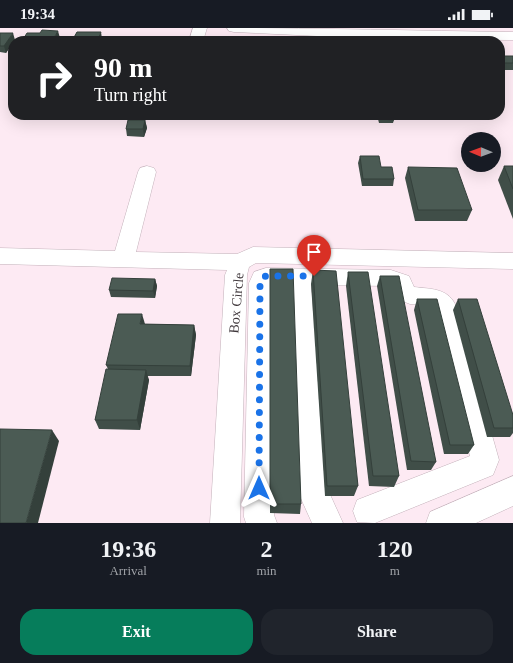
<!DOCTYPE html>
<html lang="en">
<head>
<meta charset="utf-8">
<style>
  :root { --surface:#171b24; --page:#20242c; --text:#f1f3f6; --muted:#9ea1a6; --accent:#067d5b }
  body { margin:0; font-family:Georgia,serif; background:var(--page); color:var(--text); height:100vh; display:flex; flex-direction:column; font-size:15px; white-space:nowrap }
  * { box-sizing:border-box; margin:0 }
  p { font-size:13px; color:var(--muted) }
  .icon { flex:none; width:22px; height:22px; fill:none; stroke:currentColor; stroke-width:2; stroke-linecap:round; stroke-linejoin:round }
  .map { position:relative; height:495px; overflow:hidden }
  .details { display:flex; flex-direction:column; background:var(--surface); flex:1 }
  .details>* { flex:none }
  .top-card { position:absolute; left:8px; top:8px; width:497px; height:84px; border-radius:16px; box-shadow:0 4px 16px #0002; background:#202124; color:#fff; overflow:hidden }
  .needle { width:26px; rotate:271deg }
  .tools { position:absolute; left:461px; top:104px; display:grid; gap:8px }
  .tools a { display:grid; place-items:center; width:40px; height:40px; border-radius:50%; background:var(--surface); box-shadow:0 4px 16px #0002; font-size:20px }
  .pin { position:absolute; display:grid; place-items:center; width:34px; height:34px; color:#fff; margin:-41px -17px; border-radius:50% 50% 50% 0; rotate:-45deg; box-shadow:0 0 4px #0007 }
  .pin .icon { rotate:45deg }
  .me { position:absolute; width:44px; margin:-22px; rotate:0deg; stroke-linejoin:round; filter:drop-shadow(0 0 3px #0008) }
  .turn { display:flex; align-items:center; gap:14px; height:84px; padding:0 20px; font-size:18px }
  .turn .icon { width:52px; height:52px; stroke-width:2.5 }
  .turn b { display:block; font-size:28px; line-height:34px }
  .eta { display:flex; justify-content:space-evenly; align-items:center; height:68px; text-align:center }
  .eta b { font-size:24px; font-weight:600; line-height:28px }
  .primary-button { display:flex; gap:8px; margin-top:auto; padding:8px 20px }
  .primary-button a { flex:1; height:46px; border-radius:16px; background:var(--accent); color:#fff; font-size:16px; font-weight:600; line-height:46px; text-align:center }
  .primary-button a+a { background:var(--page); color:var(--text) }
  .status { display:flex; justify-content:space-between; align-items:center; height:28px; padding:0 20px; background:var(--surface); direction:ltr }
  .status svg { height:11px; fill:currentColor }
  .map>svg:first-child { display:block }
</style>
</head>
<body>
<div class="status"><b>19:34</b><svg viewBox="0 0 49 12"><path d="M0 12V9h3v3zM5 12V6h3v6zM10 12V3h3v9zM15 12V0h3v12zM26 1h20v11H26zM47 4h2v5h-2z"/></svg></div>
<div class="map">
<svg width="513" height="495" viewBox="0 0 513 495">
  <rect width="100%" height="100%" fill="#fdeaf3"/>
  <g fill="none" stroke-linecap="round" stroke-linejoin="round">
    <g stroke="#c3b1ba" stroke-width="1">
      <g id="minor">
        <polygon points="193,0 207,0 203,13 189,13"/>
        <path d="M227 0C323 0 418 3 513 4V12L381 11 234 4 229 3Z"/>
        <polygon points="147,138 154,140 156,144 136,224 237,226 253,219 513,225 513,241 256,235 249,239 247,247 240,495 210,495 225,247 227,242 0,236 0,220 115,223 138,144 140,140"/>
        <path d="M266 240 391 242 409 248 414 259C430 261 447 260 455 276L499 432 493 447 375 495 357 494 353 483 357 472 470 428 434 280 430 278 410 276 397 271 392 259 389 258 311 257 328 462 343 495H312L298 464 288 257 271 256 274 487 277 495H246L244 489 249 255 254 244Z"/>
        <polygon points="513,448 513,478 476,495 426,495 430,484"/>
      </g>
    </g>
    <use href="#minor" fill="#fff" fill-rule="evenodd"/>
  </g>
  <g fill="#404e48">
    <polygon points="77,4 102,11 101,13 72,13"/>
    <polygon points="0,5 15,12 15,13 13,13 6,25 0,24"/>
    <polygon points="500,28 513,28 513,42 501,42 500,40"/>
    <polygon points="377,87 392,87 394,92 393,95 379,95"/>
    <polygon points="145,92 147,100 144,109 127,108 126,101"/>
    <polygon points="360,128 381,139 394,151 393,158 362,158 358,135"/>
    <polygon points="504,138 513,138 513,191 498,152"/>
    <polygon points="408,139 472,182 467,193 415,193 405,150"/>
    <polygon points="270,241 301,476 300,486 270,485"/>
    <polygon points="313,242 358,458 354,468 325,468 311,256"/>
    <polygon points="348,244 399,448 394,459 369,458 346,258"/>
    <polygon points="380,248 436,434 431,442 407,442 377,258"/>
    <polygon points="155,251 157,258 155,270 111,269 109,262"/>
    <polygon points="417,271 474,417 468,426 444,426 414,282"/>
    <polygon points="458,271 513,387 513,405 510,409 487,409 453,282"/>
    <polygon points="145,296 194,297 196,307 191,348 147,348 149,352 140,402 99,401 95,392 108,341 106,337"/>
  </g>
  <g fill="#34403b">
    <polygon points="58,3 60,10 58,13 52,13"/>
    <polygon points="101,4 102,11 101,13 98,13 98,11"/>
    <polygon points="13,5 15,12 15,13 13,13 13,15 6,25 4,18"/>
    <polygon points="145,92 147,100 144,109 143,101"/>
    <polygon points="155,251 157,258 155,270 153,263"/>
    <polygon points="142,286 145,296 140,296"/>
    <polygon points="194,297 196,307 191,348 190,338"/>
    <polygon points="146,342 149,352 140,402 137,392"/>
    <polygon points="52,402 59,413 38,495 26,495"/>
  </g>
  <g fill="#4b5b54" stroke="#34403b">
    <polygon points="42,2 58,3 52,13 22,13 27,5 40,5"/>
    <polygon points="77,4 101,4 98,11 89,11 88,13 72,13"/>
    <polygon points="0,5 13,5 4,18 0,18"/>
    <polygon points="123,9 141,9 140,13 121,13"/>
    <polygon points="220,12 241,12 240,13 220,13"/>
    <polygon points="500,28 513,28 513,35 503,35"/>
    <polygon points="379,87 392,87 394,92 380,91"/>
    <polygon points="128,92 145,92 143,101 126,101"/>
    <polygon points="360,128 379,128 381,139 392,139 394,151 363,151"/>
    <polygon points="504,138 513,138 513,161"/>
    <polygon points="408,139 457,140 472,182 418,182"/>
    <polygon points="270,241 293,241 301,476 270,476"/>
    <polygon points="313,242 336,243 358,458 327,458"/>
    <polygon points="348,244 368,244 399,448 373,448"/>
    <polygon points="380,248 399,248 436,434 411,433"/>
    <polygon points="112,250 155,251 153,263 109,262"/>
    <polygon points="417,271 437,271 474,417 450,417"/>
    <polygon points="458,271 477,271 513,387 513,400 494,400"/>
    <polygon points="118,286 142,286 140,296 194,297 190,338 106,337"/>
    <polygon points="106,341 146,342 137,392 95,392"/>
    <polygon points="0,401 52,402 26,495 0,495"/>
  </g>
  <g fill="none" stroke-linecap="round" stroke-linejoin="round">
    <polyline stroke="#1a73e8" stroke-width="7" stroke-dasharray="0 12.6" points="259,460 260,255 262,250 266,248 314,248"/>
  </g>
  <g text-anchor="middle" stroke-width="4" stroke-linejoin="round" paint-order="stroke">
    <g font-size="14" fill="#3f373b" stroke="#fff">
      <text transform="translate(236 275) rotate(-85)" y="5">Box Circle</text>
    </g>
  </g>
</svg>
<div class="tools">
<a><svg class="needle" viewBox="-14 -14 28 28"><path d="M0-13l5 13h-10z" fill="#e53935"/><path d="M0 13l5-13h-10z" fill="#9ea1a6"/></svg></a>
</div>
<div class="pin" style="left:314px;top:248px;background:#d93025"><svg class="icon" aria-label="arrive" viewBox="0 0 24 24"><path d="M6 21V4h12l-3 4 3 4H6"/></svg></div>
<svg class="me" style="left:259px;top:460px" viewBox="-20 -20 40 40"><path d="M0-17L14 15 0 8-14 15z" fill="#1a73e8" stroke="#fff" stroke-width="4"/></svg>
<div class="top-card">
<div class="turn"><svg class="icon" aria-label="right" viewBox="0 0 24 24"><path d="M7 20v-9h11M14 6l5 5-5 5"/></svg><div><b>90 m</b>Turn right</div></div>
</div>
</div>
<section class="details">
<div class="eta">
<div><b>19:36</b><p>Arrival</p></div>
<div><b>2</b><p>min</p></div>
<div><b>120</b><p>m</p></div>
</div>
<div class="primary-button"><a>Exit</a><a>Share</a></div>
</section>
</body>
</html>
